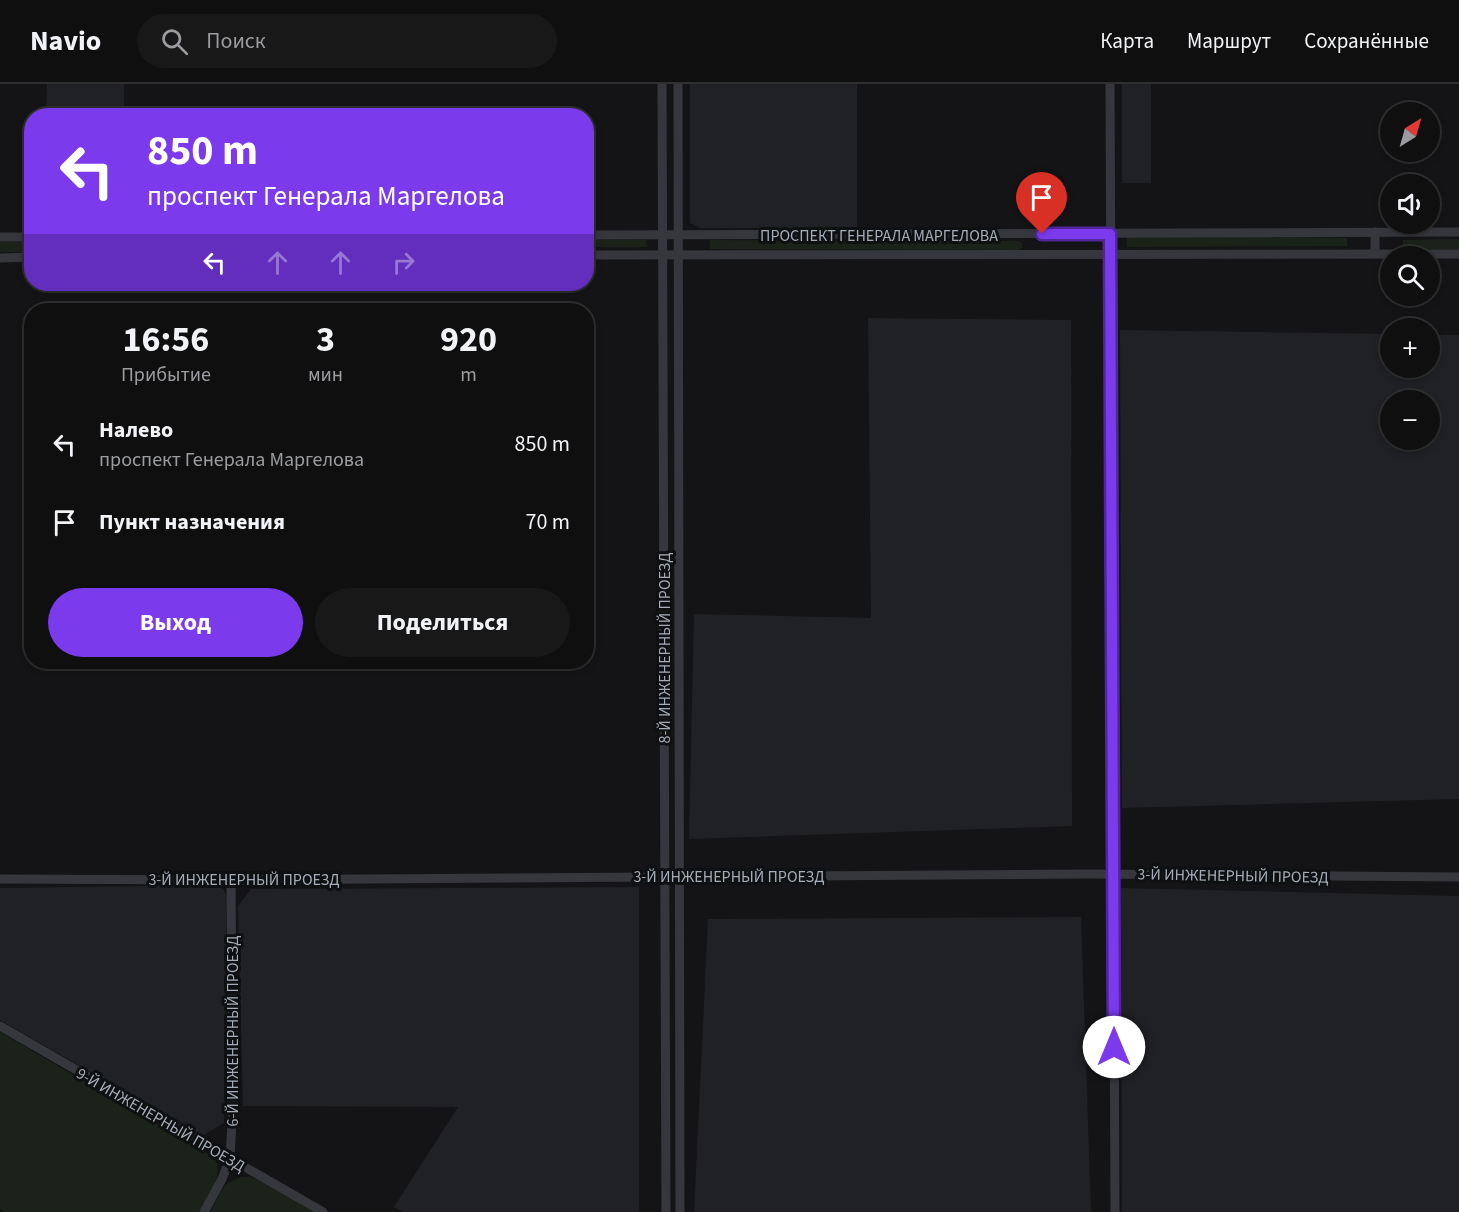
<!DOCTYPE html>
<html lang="ru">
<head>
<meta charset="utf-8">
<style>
  :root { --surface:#0f0f10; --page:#181819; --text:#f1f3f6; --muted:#9b9c9f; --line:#2f2f30; --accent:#7c3aed }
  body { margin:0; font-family:"Source Sans 3",sans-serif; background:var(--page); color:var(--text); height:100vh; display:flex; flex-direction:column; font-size:22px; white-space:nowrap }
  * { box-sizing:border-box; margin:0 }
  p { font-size:20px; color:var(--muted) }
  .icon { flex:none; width:33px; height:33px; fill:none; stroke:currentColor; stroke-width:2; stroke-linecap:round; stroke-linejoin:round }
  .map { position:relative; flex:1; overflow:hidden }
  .panel { position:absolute; left:24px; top:219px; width:570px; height:366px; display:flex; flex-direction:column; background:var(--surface); border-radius:24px; box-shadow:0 3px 9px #0003,0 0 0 2px var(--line) }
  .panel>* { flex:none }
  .top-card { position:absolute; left:24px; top:24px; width:570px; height:183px; border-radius:24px; box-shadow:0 3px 9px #0003,0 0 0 2px var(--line); background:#7c3aed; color:#fff; overflow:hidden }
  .needle { width:39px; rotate:37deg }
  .buttons { position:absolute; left:1380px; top:18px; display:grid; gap:12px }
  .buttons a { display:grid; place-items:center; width:60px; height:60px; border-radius:50%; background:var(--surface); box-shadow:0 3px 9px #0003,0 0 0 2px var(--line); font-size:30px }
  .pin { position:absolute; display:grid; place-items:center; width:51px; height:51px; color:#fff; margin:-62px -26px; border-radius:50% 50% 50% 0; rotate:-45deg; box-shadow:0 0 6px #0007 }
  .pin .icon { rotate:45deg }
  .me { position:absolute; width:66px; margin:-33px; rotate:0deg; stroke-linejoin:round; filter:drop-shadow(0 0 4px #0008) }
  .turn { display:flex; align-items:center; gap:21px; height:126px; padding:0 24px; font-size:27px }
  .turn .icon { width:78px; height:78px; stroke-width:2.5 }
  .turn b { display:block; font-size:42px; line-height:51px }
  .lanes { display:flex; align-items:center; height:57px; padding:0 24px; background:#0003; justify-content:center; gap:30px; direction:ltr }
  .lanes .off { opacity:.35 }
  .eta { display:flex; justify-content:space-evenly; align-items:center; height:102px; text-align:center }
  .eta b { font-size:36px; font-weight:700; line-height:42px }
  .primary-button { display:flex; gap:12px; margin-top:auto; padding:12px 24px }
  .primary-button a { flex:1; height:69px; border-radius:36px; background:var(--accent); color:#fff; font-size:24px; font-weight:700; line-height:69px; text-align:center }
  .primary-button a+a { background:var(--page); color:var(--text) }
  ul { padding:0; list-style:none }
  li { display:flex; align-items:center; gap:18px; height:78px; padding:0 24px }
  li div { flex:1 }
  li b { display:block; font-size:22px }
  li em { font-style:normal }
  header { display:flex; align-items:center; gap:36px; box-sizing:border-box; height:84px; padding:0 30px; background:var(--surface); border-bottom:2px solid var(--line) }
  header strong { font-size:28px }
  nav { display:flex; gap:33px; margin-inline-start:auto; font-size:21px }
  .search { width:420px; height:54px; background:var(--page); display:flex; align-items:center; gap:15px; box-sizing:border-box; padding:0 21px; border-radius:33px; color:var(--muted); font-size:22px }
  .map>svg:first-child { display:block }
</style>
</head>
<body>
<header>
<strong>Navio</strong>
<div class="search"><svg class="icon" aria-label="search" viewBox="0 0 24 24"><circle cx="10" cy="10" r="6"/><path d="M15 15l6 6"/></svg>Поиск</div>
<nav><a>Карта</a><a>Маршрут</a><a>Сохранённые</a></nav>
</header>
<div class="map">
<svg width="1459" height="1128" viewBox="0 0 1459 1128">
  <rect width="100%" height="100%" fill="#141416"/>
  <g fill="#202124" fill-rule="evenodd">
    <polygon points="47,0 124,0 124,31 46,31"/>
    <polygon points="690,0 857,0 857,144 700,144 690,139"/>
    <rect x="1122" y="0" width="29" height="99"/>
    <polygon points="868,234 1071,236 1072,742 689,755 694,530 871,534"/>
    <path d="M1120 246 1390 250V284H1430V251H1459V715L1122 724ZM1430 316V356H1390V316Z"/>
    <polygon points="209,801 216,802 223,805 227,812 224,1039 202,1052 0,936 0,804"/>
    <polygon points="639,803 639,1128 403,1128 394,1123 458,1023 243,1022 238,822 251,805"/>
    <polygon points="1121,804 1459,812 1459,1128 1122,1128"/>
    <polygon points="1081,833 1091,1128 694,1128 708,835"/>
  </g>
  <g fill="#1a221a">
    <polygon points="1127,152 1347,154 1347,162 1127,163"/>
    <polygon points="1459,155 1459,165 1403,166 1403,156"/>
    <polygon points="586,156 646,156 647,163 587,163"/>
    <polygon points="710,156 1019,157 1022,159 1022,164 1019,166 710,165"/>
    <rect x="0" y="158" width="31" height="10"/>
    <path d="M0 948 213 1073C227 1090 207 1112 199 1128H5L0 1125Z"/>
    <polygon points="240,1093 249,1093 258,1096 314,1128 210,1128 225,1101"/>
  </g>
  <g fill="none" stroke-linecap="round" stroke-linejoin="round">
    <g stroke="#35373c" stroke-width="9">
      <polyline points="662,0 666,1128"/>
      <polyline points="678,0 680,1128"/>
      <polyline points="1110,0 1115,1128"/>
      <polyline points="1375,148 1375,170"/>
      <polyline points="586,151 1459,148"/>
      <polyline points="0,153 32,153"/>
      <polyline points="586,171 1459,170"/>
      <polyline points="0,174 32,173"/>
      <polyline points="0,795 231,796 1088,790 1459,793"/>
      <polyline points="0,942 323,1128"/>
      <polyline points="204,1128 222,1095 230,1075 233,1016 231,796"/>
    </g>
  </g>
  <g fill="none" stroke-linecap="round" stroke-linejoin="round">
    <g stroke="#51269a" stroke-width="15">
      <polyline id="route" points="1042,150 1110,150 1114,963"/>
    </g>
    <use href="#route" stroke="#7c3aed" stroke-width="10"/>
  </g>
  <g text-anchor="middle" stroke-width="6" stroke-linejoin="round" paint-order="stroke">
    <g font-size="16" fill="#a5adb8" stroke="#0f1011">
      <text x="879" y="157">ПРОСПЕКТ ГЕНЕРАЛА МАРГЕЛОВА</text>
      <text transform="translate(664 564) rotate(-90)" y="6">8-Й ИНЖЕНЕРНЫЙ ПРОЕЗД</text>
      <text transform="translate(1233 791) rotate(1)" y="6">3-Й ИНЖЕНЕРНЫЙ ПРОЕЗД</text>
      <text x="729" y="798">3-Й ИНЖЕНЕРНЫЙ ПРОЕЗД</text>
      <text x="244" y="801">3-Й ИНЖЕНЕРНЫЙ ПРОЕЗД</text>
      <text transform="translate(232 947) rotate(-90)" y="6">6-Й ИНЖЕНЕРНЫЙ ПРОЕЗД</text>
      <text transform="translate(161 1035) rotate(30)" y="6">9-Й ИНЖЕНЕРНЫЙ ПРОЕЗД</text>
    </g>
  </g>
</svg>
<div class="buttons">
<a><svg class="needle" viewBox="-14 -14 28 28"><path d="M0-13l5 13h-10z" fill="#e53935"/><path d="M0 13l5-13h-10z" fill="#9b9c9f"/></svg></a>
<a><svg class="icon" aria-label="sound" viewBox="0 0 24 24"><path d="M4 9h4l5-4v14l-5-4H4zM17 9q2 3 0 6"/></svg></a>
<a><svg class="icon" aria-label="search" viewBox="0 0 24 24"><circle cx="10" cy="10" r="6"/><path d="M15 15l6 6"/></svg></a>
<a>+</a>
<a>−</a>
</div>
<div class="pin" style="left:1042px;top:150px;background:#d93025"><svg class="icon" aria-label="arrive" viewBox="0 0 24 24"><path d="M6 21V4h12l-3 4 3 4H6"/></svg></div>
<svg class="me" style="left:1114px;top:963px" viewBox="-20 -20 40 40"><circle r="19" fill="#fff"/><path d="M0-13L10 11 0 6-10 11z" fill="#7c3aed"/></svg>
<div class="top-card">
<div class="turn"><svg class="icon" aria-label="left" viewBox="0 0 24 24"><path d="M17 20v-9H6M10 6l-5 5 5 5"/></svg><div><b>850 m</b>проспект Генерала Маргелова</div></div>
<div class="lanes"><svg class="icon" aria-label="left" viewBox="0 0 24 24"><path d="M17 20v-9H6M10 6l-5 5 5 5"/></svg><svg class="icon off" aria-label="ahead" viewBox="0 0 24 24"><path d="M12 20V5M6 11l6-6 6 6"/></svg><svg class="icon off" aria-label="ahead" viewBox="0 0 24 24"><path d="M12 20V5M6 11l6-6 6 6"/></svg><svg class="icon off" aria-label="right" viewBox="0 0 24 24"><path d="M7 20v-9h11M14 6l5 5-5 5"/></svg></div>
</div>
<section class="panel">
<div class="eta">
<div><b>16:56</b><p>Прибытие</p></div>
<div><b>3</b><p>мин</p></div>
<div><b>920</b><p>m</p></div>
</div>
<ul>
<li><svg class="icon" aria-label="left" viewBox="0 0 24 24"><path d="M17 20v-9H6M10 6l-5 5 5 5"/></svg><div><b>Налево</b><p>проспект Генерала Маргелова</p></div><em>850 m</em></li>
<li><svg class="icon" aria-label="arrive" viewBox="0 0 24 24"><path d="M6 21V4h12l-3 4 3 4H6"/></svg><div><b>Пункт назначения</b></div><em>70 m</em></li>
</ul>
<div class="primary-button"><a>Выход</a><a>Поделиться</a></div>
</section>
</div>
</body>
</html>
